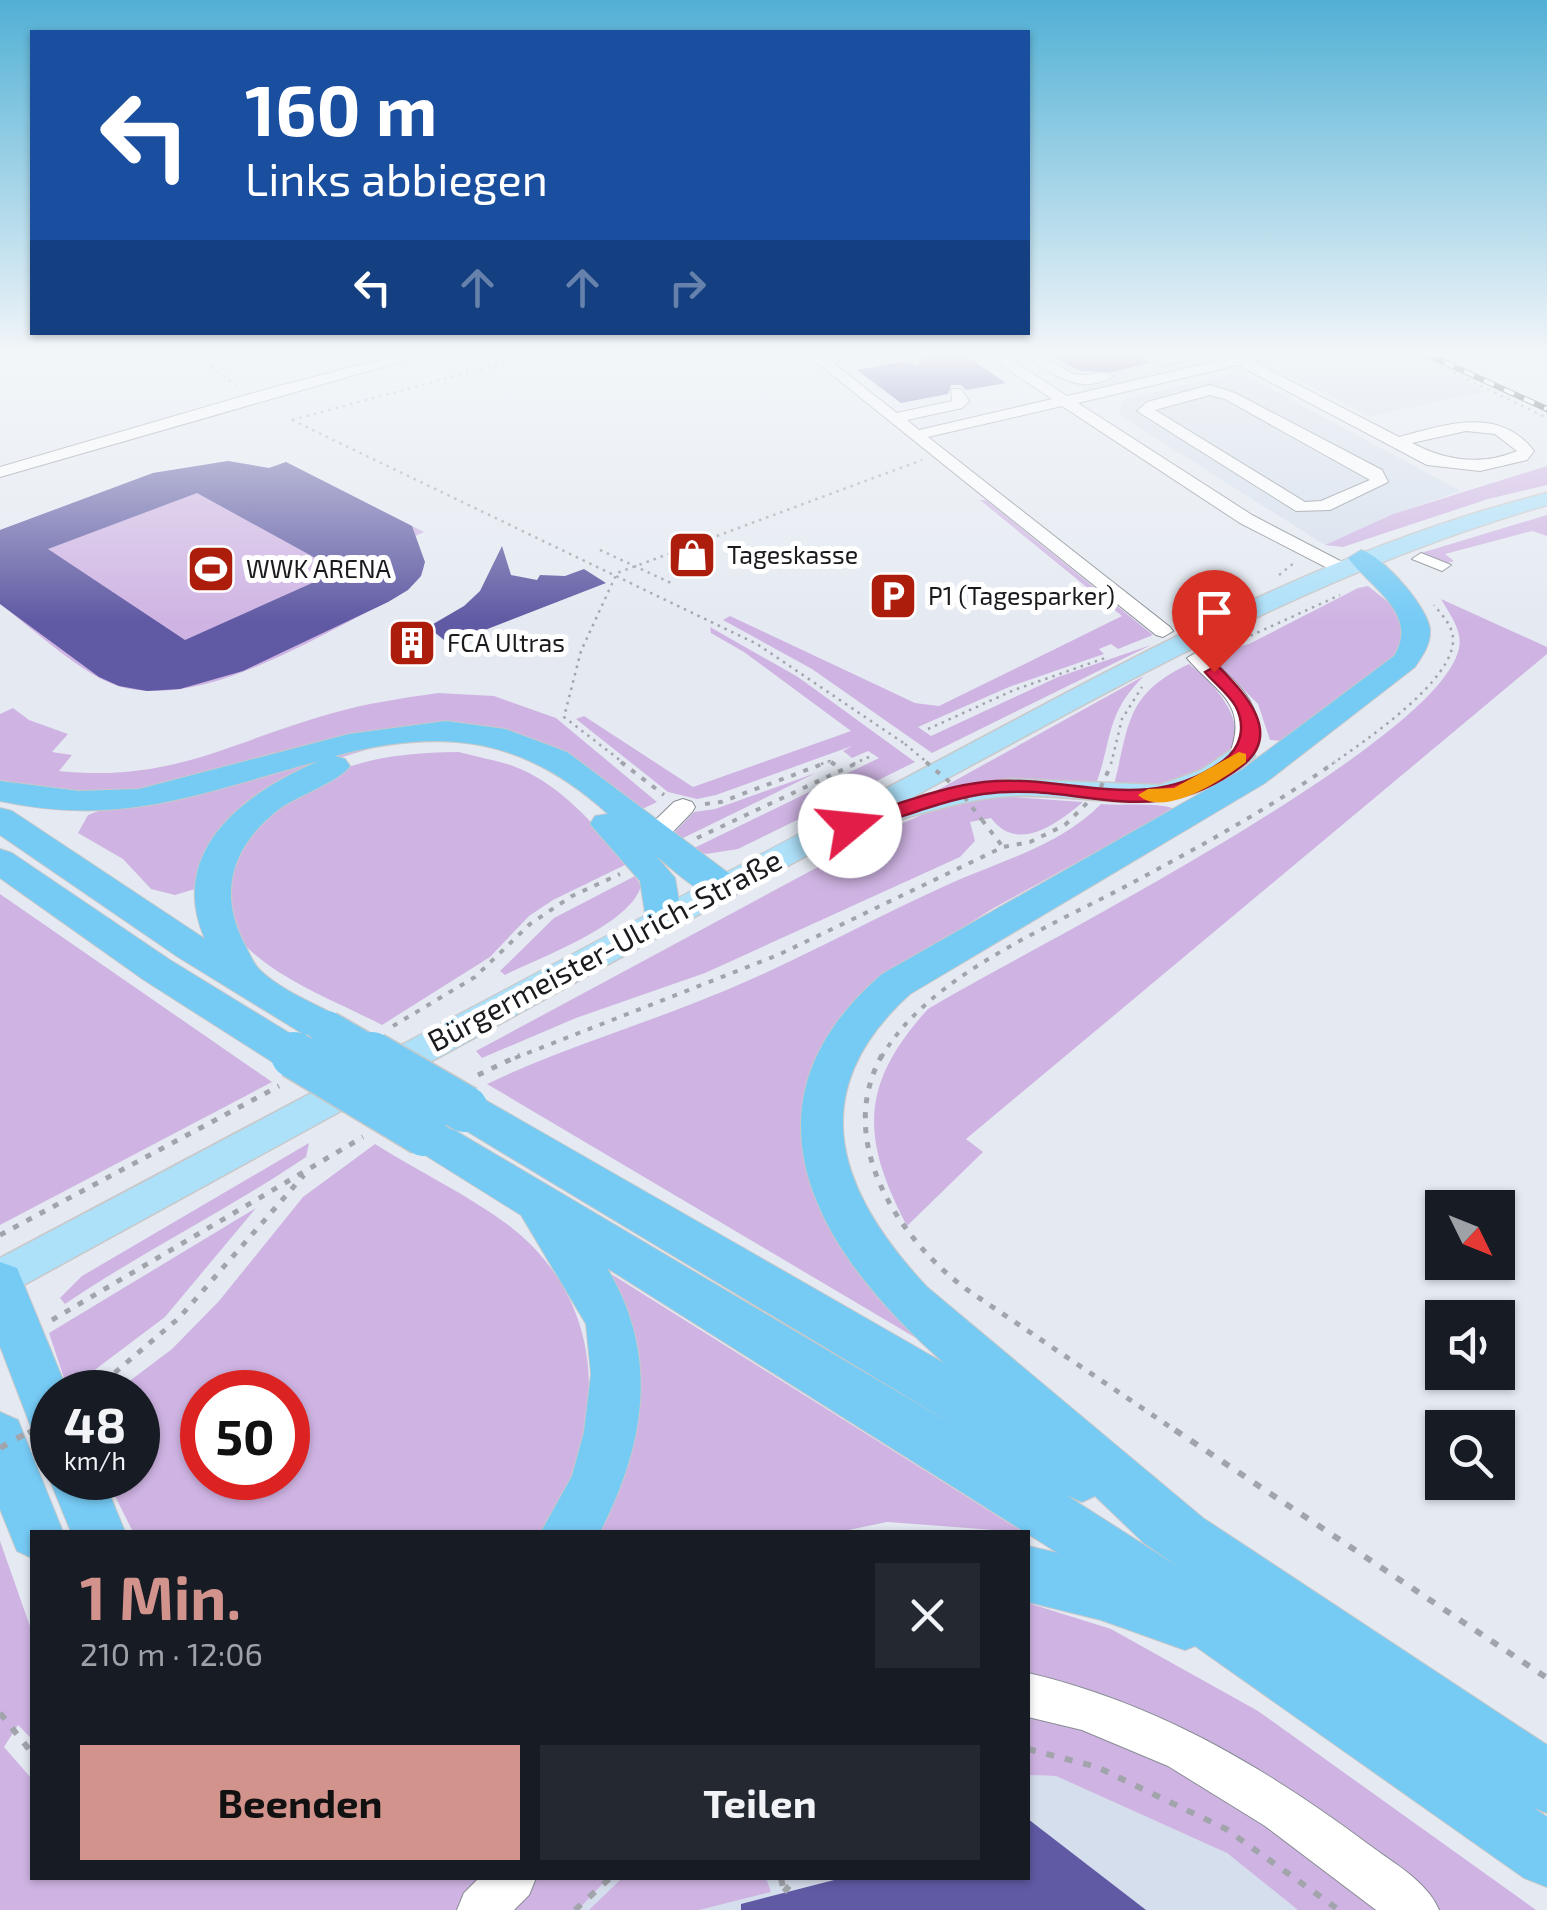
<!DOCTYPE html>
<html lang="de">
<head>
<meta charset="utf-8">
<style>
  :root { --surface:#171b24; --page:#242831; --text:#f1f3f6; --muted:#9ea1a6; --accent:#d2938d }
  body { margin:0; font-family:"Exo 2",sans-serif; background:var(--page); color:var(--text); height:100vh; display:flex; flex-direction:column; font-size:38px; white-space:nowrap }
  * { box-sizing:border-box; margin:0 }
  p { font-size:32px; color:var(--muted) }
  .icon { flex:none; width:55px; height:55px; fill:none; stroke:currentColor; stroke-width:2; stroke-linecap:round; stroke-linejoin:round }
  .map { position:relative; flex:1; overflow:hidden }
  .side { position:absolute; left:30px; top:1530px; width:1000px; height:350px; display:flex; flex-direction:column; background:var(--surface); border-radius:0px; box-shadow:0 2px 8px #0004 }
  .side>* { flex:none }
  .top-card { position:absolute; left:30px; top:30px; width:1000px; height:305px; border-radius:0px; box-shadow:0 2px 8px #0004; background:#1a4fa0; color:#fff; overflow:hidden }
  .needle { width:65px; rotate:133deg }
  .buttons { position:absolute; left:1425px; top:1190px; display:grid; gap:20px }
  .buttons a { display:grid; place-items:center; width:90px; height:90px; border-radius:0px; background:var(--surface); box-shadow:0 2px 8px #0004; font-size:50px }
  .speed { position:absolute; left:30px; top:1370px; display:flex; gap:20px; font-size:50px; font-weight:700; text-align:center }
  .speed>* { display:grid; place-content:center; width:130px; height:130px; border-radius:50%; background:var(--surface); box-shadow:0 2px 8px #0004; line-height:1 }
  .speed small { font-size:25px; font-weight:400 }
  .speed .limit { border:15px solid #d22; background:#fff; color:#111 }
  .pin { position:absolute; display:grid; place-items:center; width:85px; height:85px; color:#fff; margin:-102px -42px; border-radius:50% 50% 50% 0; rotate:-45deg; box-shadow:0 0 10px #0007 }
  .pin .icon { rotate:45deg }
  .me { position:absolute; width:110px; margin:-55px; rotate:73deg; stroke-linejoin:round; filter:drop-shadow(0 0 8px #0008) }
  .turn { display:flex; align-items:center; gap:35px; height:210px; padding:0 50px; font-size:45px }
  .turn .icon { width:130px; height:130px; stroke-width:2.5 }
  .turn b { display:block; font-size:70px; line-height:85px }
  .lanes { display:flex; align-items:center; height:95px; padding:0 50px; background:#0003; justify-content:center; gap:50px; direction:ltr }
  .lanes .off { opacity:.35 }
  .round { display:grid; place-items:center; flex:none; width:105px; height:105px; border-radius:0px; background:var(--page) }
  .head { display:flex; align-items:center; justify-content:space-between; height:170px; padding:0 50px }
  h1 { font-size:60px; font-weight:700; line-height:75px; color:var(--accent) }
  .cta { display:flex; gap:20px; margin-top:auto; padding:20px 50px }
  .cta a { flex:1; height:115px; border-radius:0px; background:var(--accent); color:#111; font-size:40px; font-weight:700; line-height:115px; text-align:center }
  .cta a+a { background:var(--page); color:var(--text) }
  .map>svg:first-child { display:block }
</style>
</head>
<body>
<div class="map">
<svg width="1547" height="1910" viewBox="0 0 1547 1910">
  <rect width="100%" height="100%" fill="#e5eaf2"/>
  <g fill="#d5deec">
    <polygon points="1022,353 1406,353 1488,391 1369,416 1250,356 1086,391"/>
    <polygon points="1239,372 1461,491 1393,514 1325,545 1119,415 1123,400"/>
    <polygon points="1028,1775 1056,1776 1227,1853 1298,1910 578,1910 608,1878 1028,1878"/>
  </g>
  <g fill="#cfb4e3" fill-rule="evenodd">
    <path d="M228 461 269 468 286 462 424 532 409 539C441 568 415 586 388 602 314 637 205 709 121 687 83 676 33 629 0 604V530L153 473Z"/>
    <polygon points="1547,466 1547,485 1488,499 1343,547 1325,545 1393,514"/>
    <polygon points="980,500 986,500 1153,635 1118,649 1111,644 1099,649 1104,654 1009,687 918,727 931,736 1058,677 1151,645 932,753 812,669 723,620 730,616 915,703 939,706 1122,616"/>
    <polygon points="1547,515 1547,536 1532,531 1445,554 1454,561 1444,564 1421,553"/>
    <polygon points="1368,586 1397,609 1406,625 1399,652 1282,741 1270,740 1258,704 1208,654 1249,644 1358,588"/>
    <path d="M1441 599 1547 647V654L966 1139 983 1152 907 1226C861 1138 859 1085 928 1009 1024 951 1441 743 1459 648 1463 631 1449 613 1441 599Z"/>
    <polygon points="710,627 798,677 915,762 738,849 706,854 692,849 879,758 868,751 852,758 843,751 852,746 716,795 697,799 668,792 576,719 584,716 693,787 851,731 744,652 711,633"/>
    <path d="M1189 664C1230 697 1265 746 1196 774 1184 779 1172 786 1159 787 1144 789 1128 788 1113 788 1130 727 1123 695 1189 664Z"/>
    <path d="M1144 676C1105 714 1113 739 1095 787L1018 779 936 791Z"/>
    <path d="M438 693 494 696 556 718 657 802 630 815 539 749 404 732 90 802 0 781V714L13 708 29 720 68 734 52 752 72 755 59 771C173 783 231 741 333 713 368 703 403 698 438 693Z"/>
    <polygon points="364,746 369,749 339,758 201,867 195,889 175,895 151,889 123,859 78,833 88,815 101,810 174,801"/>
    <path d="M459 752C477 757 496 760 513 766 560 783 597 827 627 864L553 900 529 916 490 957 382 1025C340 1003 268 976 239 938 228 923 229 906 228 888 224 850 240 835 268 813 332 763 379 753 459 752Z"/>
    <polygon points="816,773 679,840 673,834 694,812 715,809"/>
    <path d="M999 796 1083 802C1058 823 1018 854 991 818L970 822 975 841 960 857 705 973 576 1018 482 1058 476 1051 883 832 930 811Z"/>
    <path d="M1101 804C1119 806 1161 802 1174 809L992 909 891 973 810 1170 826 1222 860 1274 920 1334 916 1338 487 1084C560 1049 639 1026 714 995 794 963 869 920 947 885 1000 861 1060 846 1101 804Z"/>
    <path d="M635 876 641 886C630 925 541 957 505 975L500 971 554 918Z"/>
    <polygon points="0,894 272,1082 0,1225"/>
    <path d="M309 1143 306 1157C228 1210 143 1251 65 1304L60 1298 82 1276Z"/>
    <path d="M375 1144C418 1171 466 1194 507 1224 589 1286 605 1379 575 1472 568 1493 552 1514 541 1532H133L106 1478H138V1392H115L172 1349 219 1301 303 1197ZM202 1392H288V1478H202Z"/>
    <polygon points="256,1208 165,1317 68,1390 49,1333"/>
    <polygon points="592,1262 1023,1532 887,1522 839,1532 583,1532 606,1492"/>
    <polygon points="0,1541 32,1632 32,1739 18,1725 4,1747 32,1779 32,1878 608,1878 578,1910 0,1910"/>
    <polygon points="1028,1603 1111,1629 1258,1711 1536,1910 1298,1910 1227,1853 1056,1776 1028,1775"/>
    <polygon points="622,1878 766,1878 771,1892 699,1910 589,1910"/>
  </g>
  <g fill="#5f5aa3" fill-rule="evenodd">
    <polygon points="948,353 962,353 1006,383 966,390 961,385 951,385 948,394 901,403 857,370 905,361 917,366 925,357"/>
    <polygon points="1045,353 1134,353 1150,363 1112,372 1080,371"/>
    <path d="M228 461 269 468 286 462 412 526 425 562 421 576 408 590 388 602 243 671 180 689 147 691 119 686 99 677 0 604V530L153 473ZM197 493 339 571 185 640 48 549Z"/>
    <polygon points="502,546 511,575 537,580 540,575 565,576 584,569 606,583 449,644 428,627 464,606 480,591"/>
    <polygon points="1028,1819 1146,1910 741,1910 741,1904 842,1878 1028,1878"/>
  </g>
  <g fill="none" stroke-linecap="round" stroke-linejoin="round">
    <g stroke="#888d94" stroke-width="2">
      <g id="minor">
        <polygon points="406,353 431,353 0,477 0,467 271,388"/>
        <path d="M805 353H865L833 363 897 413 952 401 951 389H961L969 401 962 408 907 420 919 430 1052 399 984 353H1001L1067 396 1239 356 1281 353 1254 362 1399 437C1446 424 1500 406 1534 451L1527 460 1480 471 1427 465 1238 365 1078 403 1252 515 1346 564 1348 568 1339 574 1240 523 1062 406 928 437 1170 627 1173 631 1163 637 1156 635ZM1466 431 1495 434 1517 451C1481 466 1446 461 1412 443Z"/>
        <polygon points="899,353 916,353 922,359 915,363"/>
        <path d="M1025 353C1053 353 1060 373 1080 375 1094 376 1102 369 1113 376 1083 396 1049 375 1025 353Z"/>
        <path d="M1138 353C1150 353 1192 354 1198 358L1164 366Z"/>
        <path d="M1210 385 1235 393 1382 470 1388 482 1330 510 1296 511 1137 411 1147 402ZM1210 395 1225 399 1370 480 1321 501 1305 502 1155 410Z"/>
        <polygon points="1421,553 1451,565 1442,571 1412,559"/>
        <path d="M1197 652 1204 654C1238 681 1276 715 1249 761H1233L1229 756C1250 702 1216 693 1187 658Z"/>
        <polygon points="683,799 692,802 695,807 692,812 663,842 645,842 642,836 645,830 674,802"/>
        <path d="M1028 1673C1156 1703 1263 1766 1368 1844 1393 1863 1427 1881 1439 1910H1376L1265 1826 1168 1766 1082 1730 1028 1717Z"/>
        <polygon points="479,1878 536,1878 529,1895 514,1910 457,1910 464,1893"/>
      </g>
    </g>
    <g stroke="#c8c8c9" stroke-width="3">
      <path id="major" d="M1547 493V505C1321 570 1118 686 913 797L1010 779 1160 785 1201 770 1231 750H1251L1255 756C1248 765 1240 769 1231 775 1161 822 1088 792 1011 796 972 798 935 810 897 820L884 813 0 1298V1258C300 1100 598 939 898 782 1108 672 1315 551 1547 493Z"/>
    </g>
    <g stroke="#c8c8c9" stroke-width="2">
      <g id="highway">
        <path d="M1361 550C1383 556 1427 606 1430 629 1431 644 1423 655 1415 667L1265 783 910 994C801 1093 838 1192 927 1287L1203 1518 1547 1745V1813L1534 1808 1547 1817V1887L1524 1878 1195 1646 1185 1650 1101 1620 1028 1602V1546L1058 1553 607 1268C660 1356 645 1444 600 1532H541L572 1476 584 1432 591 1374 586 1324 521 1215 409 1145 403 1133 409 1121 424 1115 439 1121 957 1427 450 1121 444 1109 450 1097 465 1092 480 1097 944 1363C819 1253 728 1107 882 974L1243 769 1394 656C1420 614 1370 587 1348 558ZM1066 1495 1082 1502 1095 1496 1144 1543 1177 1566Z"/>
        <path d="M446 721 505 729 567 752 735 878 740 887 735 896C706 904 678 873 656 856L675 878 682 919 677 928 664 932 651 928 646 919 640 881 590 824 595 816 608 814C523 737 444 727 335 756L345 759 350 766C339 782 296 796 278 810 232 846 217 892 245 945 249 953 254 965 261 971 282 991 316 1004 341 1018L347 1029 341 1040 327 1044 313 1040 178 957 0 835V808L12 811 205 939C166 850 246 792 319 761 202 792 124 828 0 801V781L79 791 139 789 349 734Z"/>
        <polygon points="0,849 12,853 170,960 299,1039 305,1050 299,1061 285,1066 271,1061 144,980 0,878"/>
        <polygon points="0,1262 17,1268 68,1392 52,1392 52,1442 34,1435 0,1346"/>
        <polygon points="0,1412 18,1420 63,1532 32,1532 32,1558 17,1551 0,1509"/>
        <polygon points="52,1471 52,1478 103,1478 125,1532 71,1532 49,1478"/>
      </g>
    </g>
    <g stroke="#a1a5ab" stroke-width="2.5" stroke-dasharray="2.5 5" stroke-linecap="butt">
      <polyline points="193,353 236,385"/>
      <polyline points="1413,353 1547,418"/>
      <polyline points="292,420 757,644 905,744"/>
      <polyline points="292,420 541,353"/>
      <polyline points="600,550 671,583"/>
      <polyline points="1279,575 1294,563"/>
      <polyline points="1230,645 1340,595"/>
      <polyline points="928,729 1014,690 1108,657"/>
      <polyline points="625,764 564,717 581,651 617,573 922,460"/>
      <polyline points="821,764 830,761 835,764"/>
      <polyline points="853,764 869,757"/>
      <polyline points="1111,764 1122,719 1142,687"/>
      <path d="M1332 764C1363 742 1456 680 1453 638 1452 625 1442 615 1434 605"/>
    </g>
    <g stroke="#a1a5ab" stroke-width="4" stroke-dasharray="5 8" stroke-linecap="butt">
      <polyline points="621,762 664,795"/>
      <polyline points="831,762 841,769"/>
      <polyline points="705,804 721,802 828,762"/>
      <polyline points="982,820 1003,847"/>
      <polyline points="697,838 859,762"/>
      <polyline points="393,1026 475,977 530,924 572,896 620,874"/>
      <polyline points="515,1058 778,955 1003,847 1030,842 1065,825"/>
      <path d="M881 1058C927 976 1050 927 1130 884 1201 846 1270 808 1335 762"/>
    </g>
    <g stroke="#a1a5ab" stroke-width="5" stroke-dasharray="6 9" stroke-linecap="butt">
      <path d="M882 1055C834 1141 898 1238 966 1289L1179 1433"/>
      <polyline points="478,1075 520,1055"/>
      <polyline points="0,1235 279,1086"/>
      <polyline points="52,1320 363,1137"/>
      <polyline points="92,1392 179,1318 304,1175"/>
    </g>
    <g stroke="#a1a5ab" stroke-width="6" stroke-dasharray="8 11" stroke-linecap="butt">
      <polyline points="1175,1430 1547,1678"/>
      <polyline points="0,1713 32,1753"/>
      <polyline points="1028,1749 1097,1767 1226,1829 1339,1910"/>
      <polyline points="781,1878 784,1892"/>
      <polyline points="784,1892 796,1878"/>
      <polyline points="575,1910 610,1878"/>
    </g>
    <use href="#minor" fill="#fff" fill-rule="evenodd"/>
    <use href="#major" fill="#ade0f9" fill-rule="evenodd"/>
    <use href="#highway" fill="#76cbf5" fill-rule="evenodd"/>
    <g stroke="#35373b" stroke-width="6">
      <polyline id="rail" points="1424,353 1547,409"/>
    </g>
    <use href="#rail" stroke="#fff" stroke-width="4" stroke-dasharray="11" stroke-linecap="butt"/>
    <g stroke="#c8c8c9" stroke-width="39" stroke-linecap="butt">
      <g id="highway-bridge-far1">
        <polyline points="327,1029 377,1058"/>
        <polyline points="285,1050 298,1058"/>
      </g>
    </g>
    <g stroke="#c8c8c9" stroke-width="49" stroke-linecap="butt">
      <g id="highway-bridge">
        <polyline points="294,1055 424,1133"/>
        <polyline points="372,1055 465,1109"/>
      </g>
    </g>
    <polyline stroke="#a1a5ab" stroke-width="2.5" stroke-dasharray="2.5 5" stroke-linecap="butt" points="905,744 929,764"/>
    <g stroke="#a1a5ab" stroke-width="4" stroke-dasharray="5 8" stroke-linecap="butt">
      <polyline points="926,762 959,790 982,820"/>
      <polyline points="1065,825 1099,791 1111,765"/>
    </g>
    <polyline stroke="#a1a5ab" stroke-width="5" stroke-dasharray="6 9" stroke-linecap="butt" points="28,1433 52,1419"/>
    <polyline stroke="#a1a5ab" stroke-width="6" stroke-dasharray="8 11" stroke-linecap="butt" points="0,1448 32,1430"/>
    <use href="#highway-bridge-far1" stroke="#76cbf5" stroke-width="36"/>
    <use href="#highway-bridge" stroke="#76cbf5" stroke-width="46"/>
  </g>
  <linearGradient id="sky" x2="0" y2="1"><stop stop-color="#51b0d5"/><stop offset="0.57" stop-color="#f3f6f9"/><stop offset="1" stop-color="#f3f6f9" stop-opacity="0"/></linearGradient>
  <rect width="1547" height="621" fill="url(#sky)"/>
  <path fill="#e11d48" stroke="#92132f" stroke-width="2.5" d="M1214 667 1220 668C1244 693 1283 733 1243 765 1152 836 1080 780 983 794 938 801 893 821 850 833L839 826 842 821C888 809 937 787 984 782 1069 773 1146 817 1223 761 1241 748 1246 727 1236 707 1229 694 1214 683 1205 672Z"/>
  <path fill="#f59e0b" d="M1239 752 1246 754V762C1223 779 1165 819 1138 795L1148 789 1174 788Z"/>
  <defs>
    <g id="shop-square" transform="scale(2.5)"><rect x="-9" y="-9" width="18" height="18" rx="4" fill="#ad1d0c" stroke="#fff"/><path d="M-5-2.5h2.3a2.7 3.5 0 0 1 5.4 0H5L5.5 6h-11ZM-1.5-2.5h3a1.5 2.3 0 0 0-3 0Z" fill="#fff"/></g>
    <g id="stadium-square" transform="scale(2.5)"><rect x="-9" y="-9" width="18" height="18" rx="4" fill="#ad1d0c" stroke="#fff"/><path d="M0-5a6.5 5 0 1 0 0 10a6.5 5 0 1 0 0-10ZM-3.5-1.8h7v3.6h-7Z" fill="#fff"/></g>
    <g id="parking-square" transform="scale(2.5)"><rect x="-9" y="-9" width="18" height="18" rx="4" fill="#ad1d0c" stroke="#fff"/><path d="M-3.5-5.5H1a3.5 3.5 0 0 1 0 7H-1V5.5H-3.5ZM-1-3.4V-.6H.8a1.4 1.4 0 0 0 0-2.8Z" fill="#fff"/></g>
    <g id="building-square" transform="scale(2.5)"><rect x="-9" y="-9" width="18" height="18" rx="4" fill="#ad1d0c" stroke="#fff"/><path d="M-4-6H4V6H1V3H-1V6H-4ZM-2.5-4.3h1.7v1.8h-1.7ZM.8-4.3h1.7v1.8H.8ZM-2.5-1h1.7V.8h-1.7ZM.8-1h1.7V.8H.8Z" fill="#fff"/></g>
  </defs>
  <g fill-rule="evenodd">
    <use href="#shop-square" x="692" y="555"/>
    <use href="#stadium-square" x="211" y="569"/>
    <use href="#parking-square" x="893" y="596"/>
    <use href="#building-square" x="412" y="643"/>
  </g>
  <g text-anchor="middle" stroke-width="10" stroke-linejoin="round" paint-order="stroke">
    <g font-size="25" fill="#1a1b1e" stroke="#fff" text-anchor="start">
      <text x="727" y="564">Tageskasse</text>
      <text x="246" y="578">WWK ARENA</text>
      <text x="928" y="605">P1 (Tagesparker)</text>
      <text x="447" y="652">FCA Ultras</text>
    </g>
    <g font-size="30" fill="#1a1b1e" stroke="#fff">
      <text transform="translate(605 951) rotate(-28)" y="10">Bürgermeister-Ulrich-Straße</text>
    </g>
  </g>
</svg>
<div class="buttons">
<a><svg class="needle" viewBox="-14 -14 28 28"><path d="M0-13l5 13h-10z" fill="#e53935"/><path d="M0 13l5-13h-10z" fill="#9ea1a6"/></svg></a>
<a><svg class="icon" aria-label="sound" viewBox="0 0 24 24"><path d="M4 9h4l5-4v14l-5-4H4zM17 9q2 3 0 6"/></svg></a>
<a><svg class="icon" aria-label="search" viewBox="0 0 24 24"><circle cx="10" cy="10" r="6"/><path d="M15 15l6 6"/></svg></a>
</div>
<div class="speed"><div>48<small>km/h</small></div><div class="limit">50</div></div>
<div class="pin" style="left:1214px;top:672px;background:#d93025"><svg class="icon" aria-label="arrive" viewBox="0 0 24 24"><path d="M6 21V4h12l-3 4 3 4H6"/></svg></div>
<svg class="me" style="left:850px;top:826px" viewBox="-20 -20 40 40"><circle r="19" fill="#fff"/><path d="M0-13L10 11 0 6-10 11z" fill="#e11d48"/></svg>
<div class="top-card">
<div class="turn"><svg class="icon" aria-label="left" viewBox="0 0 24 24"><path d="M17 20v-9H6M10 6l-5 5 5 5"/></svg><div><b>160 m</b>Links abbiegen</div></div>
<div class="lanes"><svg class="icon" aria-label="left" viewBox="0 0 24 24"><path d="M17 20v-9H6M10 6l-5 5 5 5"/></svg><svg class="icon off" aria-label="ahead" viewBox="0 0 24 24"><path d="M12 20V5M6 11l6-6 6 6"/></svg><svg class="icon off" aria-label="ahead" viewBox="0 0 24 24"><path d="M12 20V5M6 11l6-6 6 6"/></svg><svg class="icon off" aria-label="right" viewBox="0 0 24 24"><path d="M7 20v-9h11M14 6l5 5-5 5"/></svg></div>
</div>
<section class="side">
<div class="head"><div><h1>1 Min.</h1><p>210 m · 12:06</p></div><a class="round"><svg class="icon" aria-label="close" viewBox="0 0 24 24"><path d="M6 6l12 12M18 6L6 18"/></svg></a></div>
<div class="cta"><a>Beenden</a><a>Teilen</a></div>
</section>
</div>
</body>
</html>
